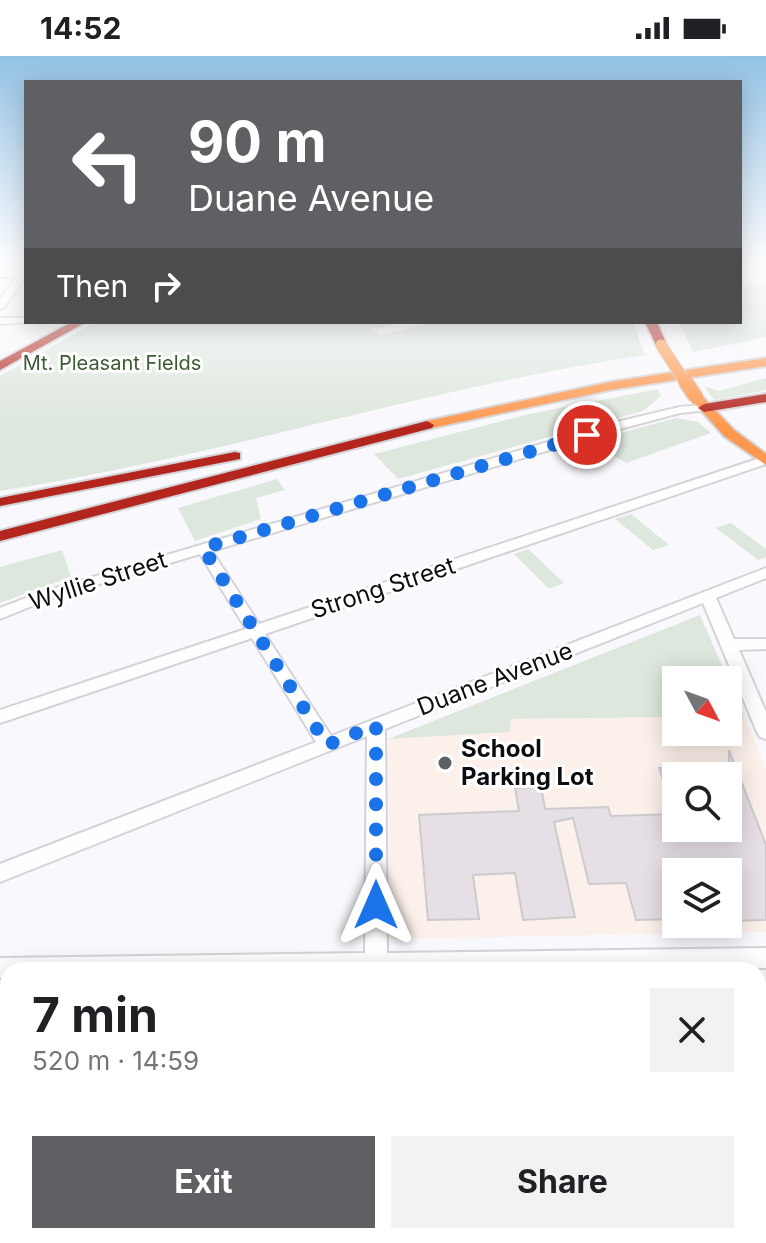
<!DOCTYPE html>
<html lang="en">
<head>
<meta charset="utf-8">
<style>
  :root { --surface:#fff; --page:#f2f2f2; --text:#202124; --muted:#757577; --accent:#5f6063 }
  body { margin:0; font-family:Inter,sans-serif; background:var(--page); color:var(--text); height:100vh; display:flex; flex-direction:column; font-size:30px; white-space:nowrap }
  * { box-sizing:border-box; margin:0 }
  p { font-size:26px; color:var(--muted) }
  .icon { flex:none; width:44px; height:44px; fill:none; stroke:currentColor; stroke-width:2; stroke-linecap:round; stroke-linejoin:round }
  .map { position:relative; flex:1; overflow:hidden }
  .panel { position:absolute; left:0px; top:906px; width:766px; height:282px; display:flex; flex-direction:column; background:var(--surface); border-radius:24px 24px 0 0; box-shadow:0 4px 20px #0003 }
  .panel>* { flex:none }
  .top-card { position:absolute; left:24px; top:24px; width:718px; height:244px; border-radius:0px; box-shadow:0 4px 20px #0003; background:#5f6063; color:#fff; overflow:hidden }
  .needle { width:52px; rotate:131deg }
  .controls { position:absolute; left:662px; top:610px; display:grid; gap:16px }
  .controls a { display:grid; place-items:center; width:80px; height:80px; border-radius:0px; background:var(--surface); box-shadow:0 4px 20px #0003; font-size:40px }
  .pin { position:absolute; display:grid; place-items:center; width:68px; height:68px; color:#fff; margin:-34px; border:4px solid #fff; border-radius:50%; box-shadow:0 2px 8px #0007 }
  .me { position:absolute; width:88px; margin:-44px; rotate:0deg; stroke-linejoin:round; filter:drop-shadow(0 0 6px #0008) }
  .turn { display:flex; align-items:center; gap:28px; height:168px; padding:0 32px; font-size:36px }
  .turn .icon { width:104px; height:104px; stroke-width:2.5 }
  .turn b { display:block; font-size:56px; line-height:68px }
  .then { display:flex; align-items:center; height:76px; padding:0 32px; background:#0003; gap:16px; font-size:30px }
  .round { display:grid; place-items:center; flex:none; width:84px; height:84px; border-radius:0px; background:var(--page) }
  .head { display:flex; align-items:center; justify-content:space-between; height:136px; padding:0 32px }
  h1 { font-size:48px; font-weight:700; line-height:60px }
  .primary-button { display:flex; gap:16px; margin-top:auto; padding:16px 32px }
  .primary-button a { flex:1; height:92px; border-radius:0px; background:var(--accent); color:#fff; font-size:32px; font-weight:700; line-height:92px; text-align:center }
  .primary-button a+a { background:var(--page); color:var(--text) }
  .status { display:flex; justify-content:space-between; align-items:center; height:56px; padding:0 40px; background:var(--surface); direction:ltr }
  .status svg { height:22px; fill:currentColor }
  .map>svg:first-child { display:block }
</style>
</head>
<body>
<div class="status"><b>14:52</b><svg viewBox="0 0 49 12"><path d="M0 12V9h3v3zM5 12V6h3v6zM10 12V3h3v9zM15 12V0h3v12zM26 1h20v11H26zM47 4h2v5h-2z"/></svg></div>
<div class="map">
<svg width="766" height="1187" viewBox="0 0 766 1187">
  <rect width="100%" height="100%" fill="#f9f9fd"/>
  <path fill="#fcf1ea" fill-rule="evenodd" d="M728 660H744L766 713V876L390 883 388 683 510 676V663L676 661V676H728ZM676 720H728V772H676ZM676 816H728V868H676Z"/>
  <g fill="#dde7dd">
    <polygon points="766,229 766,281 693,296 679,266 740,266 740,230"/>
    <path d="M95 266H402L372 273 380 279 426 268 633 266 645 299C427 332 217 401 0 435V320Z"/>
    <polygon points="766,322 766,334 714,344 704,330 719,335"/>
    <polygon points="658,333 661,340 643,355 398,423 374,398 529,358"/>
    <polygon points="676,362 698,366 711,377 626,407 591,385"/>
    <polygon points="277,423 285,434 256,442 261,463 195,485 178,452"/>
    <polygon points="631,458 669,489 653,494 615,463"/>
    <polygon points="731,467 766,493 766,501 758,504 716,472"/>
    <polygon points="528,493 564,527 549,533 514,498"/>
    <polygon points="62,494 71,521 0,547 0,511"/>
    <polygon points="700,559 744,660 728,660 728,624 676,624 676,661 511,663 510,676 388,683"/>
  </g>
  <g fill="#e6dfe6" stroke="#cccbce" stroke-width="2">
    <polygon points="729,694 766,789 766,864 732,865 728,853 728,816 676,816 676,863 636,864 626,827 589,828 573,762 554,766 575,861 523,864 515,817 473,819 479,863 428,864 419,759 519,755 515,732 541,731 545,753 608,751 611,760 676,758 676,772 728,772"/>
    <polygon points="659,712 676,712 676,756 674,756"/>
  </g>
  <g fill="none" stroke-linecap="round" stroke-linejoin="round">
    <g stroke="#d4d4d8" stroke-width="4">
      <g id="street">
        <polygon points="26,212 26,221 3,252 0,253 0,243 17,221 0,221 0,215 21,215"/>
        <polygon points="0,262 26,262 26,266 30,266 0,268"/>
        <polygon points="704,349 710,352 708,354 680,357 620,373 212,495 259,568 766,400 766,408 265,578 331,680 766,512 766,522 716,542 734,583 766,583 766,593 739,594 766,656 766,683 760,681 757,676 703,547 385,673 387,897 766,892 766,912 8,914 8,922 0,922 0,902 365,897 367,680 0,826 0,808 316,686 252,582 0,667 0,654 246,573 200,498 49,543 0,563 0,552 39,537 612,367 680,351"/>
        <polygon points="366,1180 392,1180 393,1187 365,1187"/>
      </g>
    </g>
    <g stroke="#d4d4d8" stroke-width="4">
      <g id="slow">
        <polygon points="766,302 766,310 610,334 427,373 420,369 427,365 610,326"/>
        <polygon points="692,338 700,338 734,374 766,398 766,409 724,380 692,344"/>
      </g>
    </g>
    <g stroke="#d4d4d8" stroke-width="4">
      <g id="jam">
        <polygon points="72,266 86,266 0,314 0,305"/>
        <polygon points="645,266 657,266 667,289 665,291 657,291"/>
        <polygon points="766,338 766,346 704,356 698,352 704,348"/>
        <polygon points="427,365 434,369 432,372 0,485 0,475"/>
        <polygon points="235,396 240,397 240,403 0,450 0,442"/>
      </g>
    </g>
    <use href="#street" fill="#fefeff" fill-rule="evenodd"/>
    <use href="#slow" fill="#ff974d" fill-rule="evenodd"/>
    <use href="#jam" fill="#b3261e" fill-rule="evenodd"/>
    <g stroke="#d4d4d8" stroke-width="13" stroke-linecap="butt">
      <polyline id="slow-bridge-far1" points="661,289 686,327"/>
    </g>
    <g stroke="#d4d4d8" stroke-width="17" stroke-linecap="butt">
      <polyline id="slow-bridge" points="685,325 696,341"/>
    </g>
    <use href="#slow-bridge-far1" stroke="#ff974d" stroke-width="11"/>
    <use href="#slow-bridge" stroke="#ff974d" stroke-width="14"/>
  </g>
  <linearGradient id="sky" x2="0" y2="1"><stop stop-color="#93c2e4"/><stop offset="0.55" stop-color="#fcfcfe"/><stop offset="1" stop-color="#fcfcfe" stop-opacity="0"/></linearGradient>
  <rect width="766" height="373" fill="url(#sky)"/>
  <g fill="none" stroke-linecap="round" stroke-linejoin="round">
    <polyline stroke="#1a73e8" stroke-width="14" stroke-dasharray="0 25.2" points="376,849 376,669 327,689 203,492 587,379"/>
  </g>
  <circle fill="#5f6063" stroke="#fff" stroke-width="3" cx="445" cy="707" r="8"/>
  <g text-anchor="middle" stroke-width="6" stroke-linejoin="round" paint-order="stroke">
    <g font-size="20" fill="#395d30" stroke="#fff">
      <text x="112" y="314">Mt. Pleasant Fields</text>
    </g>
    <g font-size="24" fill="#0c0d10" stroke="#fff">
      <text transform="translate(98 525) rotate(-18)" y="8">Wyllie Street</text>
      <text transform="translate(383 532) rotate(-18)" y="8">Strong Street</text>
      <text transform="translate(495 623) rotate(-21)" y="8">Duane Avenue</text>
    </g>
    <g font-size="24" font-weight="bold" fill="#0c0d10" stroke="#fff" text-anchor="start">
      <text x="461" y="701">School<tspan x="461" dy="28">Parking Lot</tspan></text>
    </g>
  </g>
</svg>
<div class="controls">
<a><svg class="needle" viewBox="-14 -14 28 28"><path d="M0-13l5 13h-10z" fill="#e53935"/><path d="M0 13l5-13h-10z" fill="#757577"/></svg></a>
<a><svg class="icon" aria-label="search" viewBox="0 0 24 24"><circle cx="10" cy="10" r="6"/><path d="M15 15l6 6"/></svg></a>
<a><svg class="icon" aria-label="layers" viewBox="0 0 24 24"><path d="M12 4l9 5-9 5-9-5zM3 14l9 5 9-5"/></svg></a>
</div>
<div class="pin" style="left:587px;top:379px;background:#d93025"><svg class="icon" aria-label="arrive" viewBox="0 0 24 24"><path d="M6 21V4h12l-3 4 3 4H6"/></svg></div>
<svg class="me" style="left:376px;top:849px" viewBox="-20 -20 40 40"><path d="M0-17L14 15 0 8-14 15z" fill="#1a73e8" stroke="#fff" stroke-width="4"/></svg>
<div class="top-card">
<div class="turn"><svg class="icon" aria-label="left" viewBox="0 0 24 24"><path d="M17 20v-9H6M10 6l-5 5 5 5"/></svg><div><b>90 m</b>Duane Avenue</div></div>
<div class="then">Then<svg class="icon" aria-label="right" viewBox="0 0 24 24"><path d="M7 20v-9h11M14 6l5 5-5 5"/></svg></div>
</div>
<section class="panel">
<div class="head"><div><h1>7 min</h1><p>520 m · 14:59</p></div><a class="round"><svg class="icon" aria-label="close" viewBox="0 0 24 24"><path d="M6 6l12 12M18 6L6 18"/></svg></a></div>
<div class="primary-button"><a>Exit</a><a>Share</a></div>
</section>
</div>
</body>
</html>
